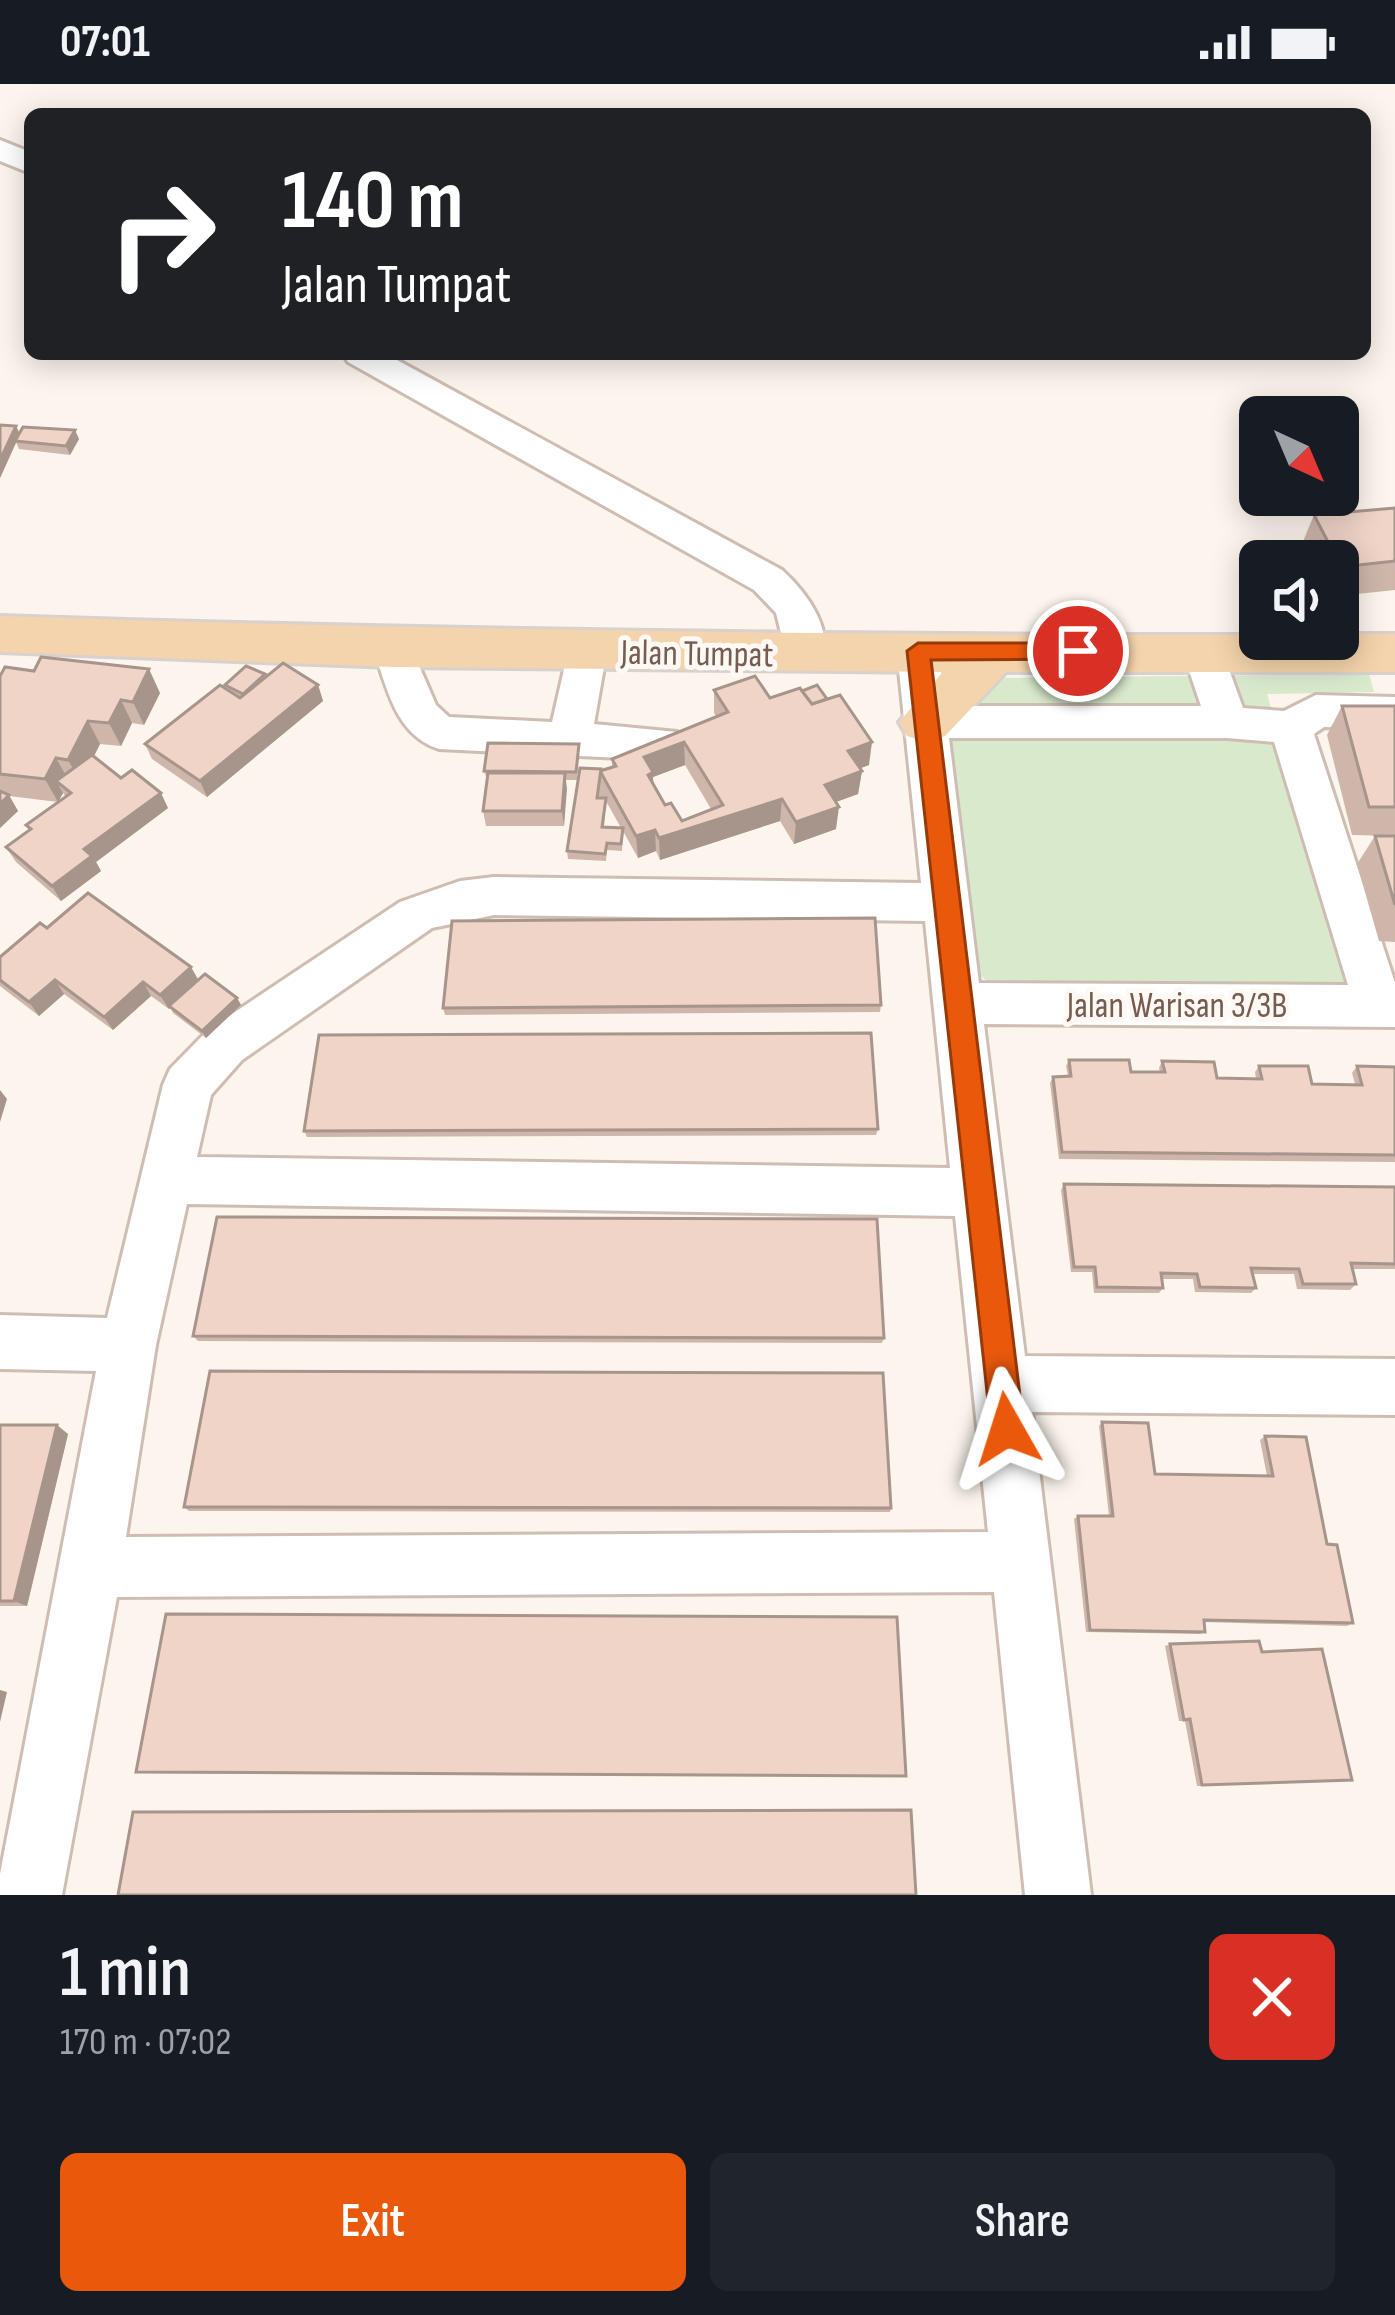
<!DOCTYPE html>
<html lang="en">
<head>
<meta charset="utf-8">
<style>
  :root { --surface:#171b24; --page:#20242c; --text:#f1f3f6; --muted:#9ea1a6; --accent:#ea580c }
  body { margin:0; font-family:"Sofia Sans Condensed",sans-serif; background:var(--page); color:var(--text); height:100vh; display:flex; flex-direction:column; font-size:45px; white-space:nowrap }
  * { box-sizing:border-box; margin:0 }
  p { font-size:39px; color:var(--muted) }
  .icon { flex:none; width:66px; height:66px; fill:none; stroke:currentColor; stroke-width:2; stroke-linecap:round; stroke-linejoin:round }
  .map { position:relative; height:1811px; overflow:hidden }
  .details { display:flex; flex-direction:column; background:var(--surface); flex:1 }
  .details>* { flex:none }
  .guide { position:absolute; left:24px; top:24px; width:1347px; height:252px; border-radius:18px; box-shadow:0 6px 30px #0003; background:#202124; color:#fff; overflow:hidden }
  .needle { width:78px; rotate:136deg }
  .buttons { position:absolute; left:1239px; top:312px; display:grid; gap:24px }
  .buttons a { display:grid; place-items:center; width:120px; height:120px; border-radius:18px; background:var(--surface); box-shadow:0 6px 30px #0003; font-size:60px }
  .pin { position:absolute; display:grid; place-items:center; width:102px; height:102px; color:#fff; margin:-51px; border:6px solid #fff; border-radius:50%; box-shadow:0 3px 12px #0007 }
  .me { position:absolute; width:132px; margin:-66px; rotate:354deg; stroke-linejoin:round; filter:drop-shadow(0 0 9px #0008) }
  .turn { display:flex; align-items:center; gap:42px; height:252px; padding:0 60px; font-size:54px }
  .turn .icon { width:156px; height:156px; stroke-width:2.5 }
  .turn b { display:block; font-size:84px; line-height:102px }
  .round { display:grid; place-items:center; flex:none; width:126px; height:126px; border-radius:18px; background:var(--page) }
  .overview { display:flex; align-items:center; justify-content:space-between; height:204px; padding:0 60px }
  h1 { font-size:72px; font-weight:600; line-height:90px }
  .primary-button { display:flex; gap:24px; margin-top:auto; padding:24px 60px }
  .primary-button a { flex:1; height:138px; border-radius:18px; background:var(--accent); color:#fff; font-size:48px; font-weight:600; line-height:138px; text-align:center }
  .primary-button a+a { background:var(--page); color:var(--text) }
  .status { display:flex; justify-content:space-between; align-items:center; height:84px; padding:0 60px; background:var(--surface); direction:ltr }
  .status svg { height:33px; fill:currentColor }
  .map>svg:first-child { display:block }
</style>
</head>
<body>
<div class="status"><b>07:01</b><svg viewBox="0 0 49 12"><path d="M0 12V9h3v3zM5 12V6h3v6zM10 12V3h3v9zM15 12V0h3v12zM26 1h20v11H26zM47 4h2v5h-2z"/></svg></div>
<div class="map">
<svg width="1395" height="1811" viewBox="0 0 1395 1811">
  <rect width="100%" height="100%" fill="#fcf5ed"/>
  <polygon fill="#d9e9cc" points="1369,590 1374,608 1267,610 1355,912 999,908 966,878 938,641 985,594"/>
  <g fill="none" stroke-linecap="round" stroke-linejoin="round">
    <g stroke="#cebdb3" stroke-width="6">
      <g id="minor">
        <polygon points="0,56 30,68 30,89 0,77"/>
        <path d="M343 270H386L782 486C806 508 837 548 819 581L804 585 789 581 776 529 754 506 348 278Z"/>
        <path d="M393 549 407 554 436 621 449 633 552 638 571 555 586 551 601 555 607 566 594 640 677 648 683 660 677 672 662 676 439 665C395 651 387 603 373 564L379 554Z"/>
        <path d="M1203 551 1218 555 1243 624 1284 627 1316 611 1395 613V645L1324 643 1314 650 1395 899V943L984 940 1025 1272 1395 1275V1331L1032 1328 1091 1811H1025L994 1508 117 1513 62 1811H0V1790L96 1287 0 1285V1231L107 1234 163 1001 170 985 208 946 400 818 460 797 494 793 921 799 897 567 903 556 918 552 933 556 939 567 945 622H1201L1182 566 1188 555ZM949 654H1227L1274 658 1348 901 979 899ZM494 831 925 837 950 1084 197 1073 211 1011 242 976 432 844ZM187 1120 955 1132 988 1448 126 1453 156 1261Z"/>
      </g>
    </g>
    <g stroke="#d9d1ce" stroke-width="6">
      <path id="major" d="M0 532C420 546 840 551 1260 551V555H1338V550H1395V588H1006L945 652 926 658 907 652 899 638 943 588 393 583 0 568Z"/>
    </g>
    <use href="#minor" fill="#fff" fill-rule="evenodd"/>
    <use href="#major" fill="#f4d4ac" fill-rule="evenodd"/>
  </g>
  <g fill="#ceb6ab" fill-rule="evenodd">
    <polygon points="0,341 19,350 79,355 70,371 19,365 16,358 0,394"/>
    <polygon points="1395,424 1395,506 1338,512 1338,477 1308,477 1301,462 1314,431"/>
    <polygon points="0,592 160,609 144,641 132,639 121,662 100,660 94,672 121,694 168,724 96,778 101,787 61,817 16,778 6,763 30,746 26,741 66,713 63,709 58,718 9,712 18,727 0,744"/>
    <polygon points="266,593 318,601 323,617 207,713 152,675 145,660 227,605 225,601"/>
    <path d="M714 606 770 614 869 681 860 684 862 687 858 710 836 718V745L794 760 780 737 660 776 656 767 638 774 623 747 622 767 607 766 606 777 568 775 567 767 601 687 612 683V675L717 633 714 629ZM685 681 711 725 682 737 665 721 653 701V693ZM606 717 621 744 604 743Z"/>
    <polygon points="1342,622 1395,622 1395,752 1352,751 1327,651"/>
    <polygon points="579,668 577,696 566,696 564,742 486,742 483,727 487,695 484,687"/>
    <polygon points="1375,752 1395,752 1395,858 1379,857 1357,780"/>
    <polygon points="47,844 198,896 237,914 241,921 206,954 173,929 170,923 169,925 151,912 113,946 64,910 39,932 0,902 0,873"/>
    <polygon points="881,921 880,928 445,931 443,924"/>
    <polygon points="1069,976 1131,988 1160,988 1159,984 1162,977 1217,994 1256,995 1255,988 1259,982 1312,1000 1355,1000 1352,989 1357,982 1395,983 1395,1078 1059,1075 1050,999 1053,993 1068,992 1066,982"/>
    <polygon points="878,1045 876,1051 307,1053 304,1047"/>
    <polygon points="1064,1100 1395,1103 1395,1185 1352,1185 1356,1200 1350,1206 1297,1205 1294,1190 1253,1190 1256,1204 1251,1209 1195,1208 1193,1195 1162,1195 1163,1204 1159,1209 1094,1209 1092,1188 1071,1188 1061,1106"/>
    <polygon points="193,1252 884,1254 882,1259 198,1257"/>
    <polygon points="1102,1338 1155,1390 1267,1392 1260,1356 1265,1352 1327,1460 1353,1539 1347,1542 1204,1538 1205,1548 1200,1550 1086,1548 1074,1435 1078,1432 1109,1432 1099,1342"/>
    <polygon points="0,1341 68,1350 27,1522 0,1522"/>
    <polygon points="184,1423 891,1424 890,1428 189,1427"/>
    <polygon points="1170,1560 1262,1568 1352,1696 1197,1702 1185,1637 1179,1637 1165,1562"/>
    <polygon points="136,1688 906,1692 142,1689"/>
  </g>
  <g fill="#a7948b">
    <polygon points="16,342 20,350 0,394 0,376"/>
    <polygon points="75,346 79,355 70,371 66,362"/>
    <polygon points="149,585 160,609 144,641 133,618"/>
    <polygon points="318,601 323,617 207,713 200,697"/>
    <polygon points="121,616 132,639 121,662 109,639"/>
    <polygon points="88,637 100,660 81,698 68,676"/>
    <polygon points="684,658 685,681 653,693 654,711 644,673"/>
    <polygon points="872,658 869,681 845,690 848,667"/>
    <polygon points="56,674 69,697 56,697 63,709 58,718 45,695"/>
    <polygon points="862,687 858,710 822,723 825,701"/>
    <polygon points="565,689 567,705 564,742 562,727"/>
    <polygon points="161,709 168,724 96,778 101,787 61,817 52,802 84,765"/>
    <polygon points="9,711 18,727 0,744 0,720"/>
    <polygon points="782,715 780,737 660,776 659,754"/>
    <polygon points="839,723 836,745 794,760 796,738"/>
    <polygon points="655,746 656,767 638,774 636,752"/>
    <polygon points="191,883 199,897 169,925 160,911"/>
    <polygon points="55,896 64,910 39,932 29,918"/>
    <polygon points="143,898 151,912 113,946 104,933"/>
    <polygon points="237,914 241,921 206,954 202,947"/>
    <polygon points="0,1006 7,1015 0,1038"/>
    <polygon points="57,1341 68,1350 27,1522 14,1517"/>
    <polygon points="0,1606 7,1608 0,1638"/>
  </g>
  <g fill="#efd4c7" stroke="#a7948b" stroke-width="3" fill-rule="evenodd">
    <polygon points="0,341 16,342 0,376"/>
    <polygon points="23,343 75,346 66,362 15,357"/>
    <polygon points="1395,424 1395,477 1341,483 1314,431"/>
    <polygon points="41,573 149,585 133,618 121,616 109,639 88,637 68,676 56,674 45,695 0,690 0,592 5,583 34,587"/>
    <polygon points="283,579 318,601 200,697 145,660 220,601 240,614"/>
    <polygon points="246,582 265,590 243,610 225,601"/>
    <path d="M755 592 770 614 800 604 812 620 840 611 872 658 848 667 862 687 825 701 839 723 796 738 782 715 659 754 655 746 636 752 600 687 616 682 612 675 728 628 714 606ZM684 658 723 721 682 737 671 719 665 721 648 691 653 688 644 673Z"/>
    <polygon points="817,601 827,615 812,620 802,607"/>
    <polygon points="1342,622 1395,622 1395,723 1369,723"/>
    <polygon points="488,659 579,660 576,688 484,687"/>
    <polygon points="92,671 121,694 132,686 161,709 84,765 92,772 52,802 6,763 31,745 26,741 71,709 56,697"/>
    <polygon points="580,684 601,685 597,714 606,714 602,743 623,744 621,760 607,759 605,770 567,767"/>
    <polygon points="488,689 565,689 562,727 483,727"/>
    <polygon points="0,707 9,711 0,720"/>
    <polygon points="1375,752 1395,752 1395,821"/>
    <polygon points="88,809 191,883 160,911 143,898 104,933 55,896 29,918 0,896 0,873 40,839 47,844"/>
    <polygon points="875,834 881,921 443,924 452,837"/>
    <polygon points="205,890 237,914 202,947 169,922"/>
    <polygon points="871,949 878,1045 304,1047 319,951"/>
    <polygon points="1069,976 1129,976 1131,988 1165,988 1162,977 1214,978 1217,994 1262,995 1259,982 1308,982 1312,1000 1362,1001 1357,982 1395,983 1395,1071 1062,1068 1053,993 1071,992"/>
    <polygon points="1064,1100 1395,1103 1395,1180 1351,1179 1356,1200 1303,1200 1299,1185 1251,1184 1256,1204 1200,1203 1197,1190 1161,1189 1163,1204 1097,1203 1095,1183 1074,1183"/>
    <polygon points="217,1133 877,1135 884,1254 193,1252"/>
    <polygon points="210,1287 883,1289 891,1424 184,1423"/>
    <polygon points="1102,1338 1148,1339 1155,1390 1273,1392 1265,1352 1306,1353 1327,1460 1337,1461 1353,1539 1204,1536 1205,1548 1090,1546 1078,1432 1113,1432"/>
    <polygon points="0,1341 57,1341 14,1517 0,1517"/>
    <polygon points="166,1530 897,1533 906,1692 136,1688"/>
    <polygon points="1259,1557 1262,1568 1322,1565 1352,1696 1202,1701 1190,1635 1184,1636 1170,1560"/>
    <polygon points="911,1726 916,1811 118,1811 133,1728"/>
  </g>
  <polygon fill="#ea580c" stroke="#983908" stroke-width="3" points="918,559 1078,559 1090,567 1078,575 931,576 1024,1345 1019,1356 1007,1361 996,1356 991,1345 907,567"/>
  <g text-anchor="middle" stroke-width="10" stroke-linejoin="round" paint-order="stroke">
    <g font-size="36" fill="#765c51" stroke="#fef9f4">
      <text transform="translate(697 568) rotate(1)" y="13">Jalan Tumpat</text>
      <text x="1177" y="933">Jalan Warisan 3/3B</text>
    </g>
  </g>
</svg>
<div class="buttons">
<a><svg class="needle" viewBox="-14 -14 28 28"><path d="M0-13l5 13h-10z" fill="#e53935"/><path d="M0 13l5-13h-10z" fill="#9ea1a6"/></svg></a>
<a><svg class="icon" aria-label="sound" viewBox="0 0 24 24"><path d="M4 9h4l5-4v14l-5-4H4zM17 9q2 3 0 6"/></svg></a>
</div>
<div class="pin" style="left:1078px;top:567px;background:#d93025"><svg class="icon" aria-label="arrive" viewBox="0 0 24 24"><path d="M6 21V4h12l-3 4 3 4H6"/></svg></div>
<svg class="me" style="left:1007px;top:1345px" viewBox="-20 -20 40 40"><path d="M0-17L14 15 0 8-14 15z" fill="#ea580c" stroke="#fff" stroke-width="4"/></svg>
<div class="guide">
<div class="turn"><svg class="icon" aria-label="right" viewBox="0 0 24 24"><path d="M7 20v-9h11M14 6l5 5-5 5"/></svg><div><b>140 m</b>Jalan Tumpat</div></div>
</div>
</div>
<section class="details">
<div class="overview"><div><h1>1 min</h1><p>170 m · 07:02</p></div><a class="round" style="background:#d93025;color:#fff"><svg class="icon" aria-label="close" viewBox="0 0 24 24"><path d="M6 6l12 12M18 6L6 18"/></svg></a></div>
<div class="primary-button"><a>Exit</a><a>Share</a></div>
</section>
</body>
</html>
